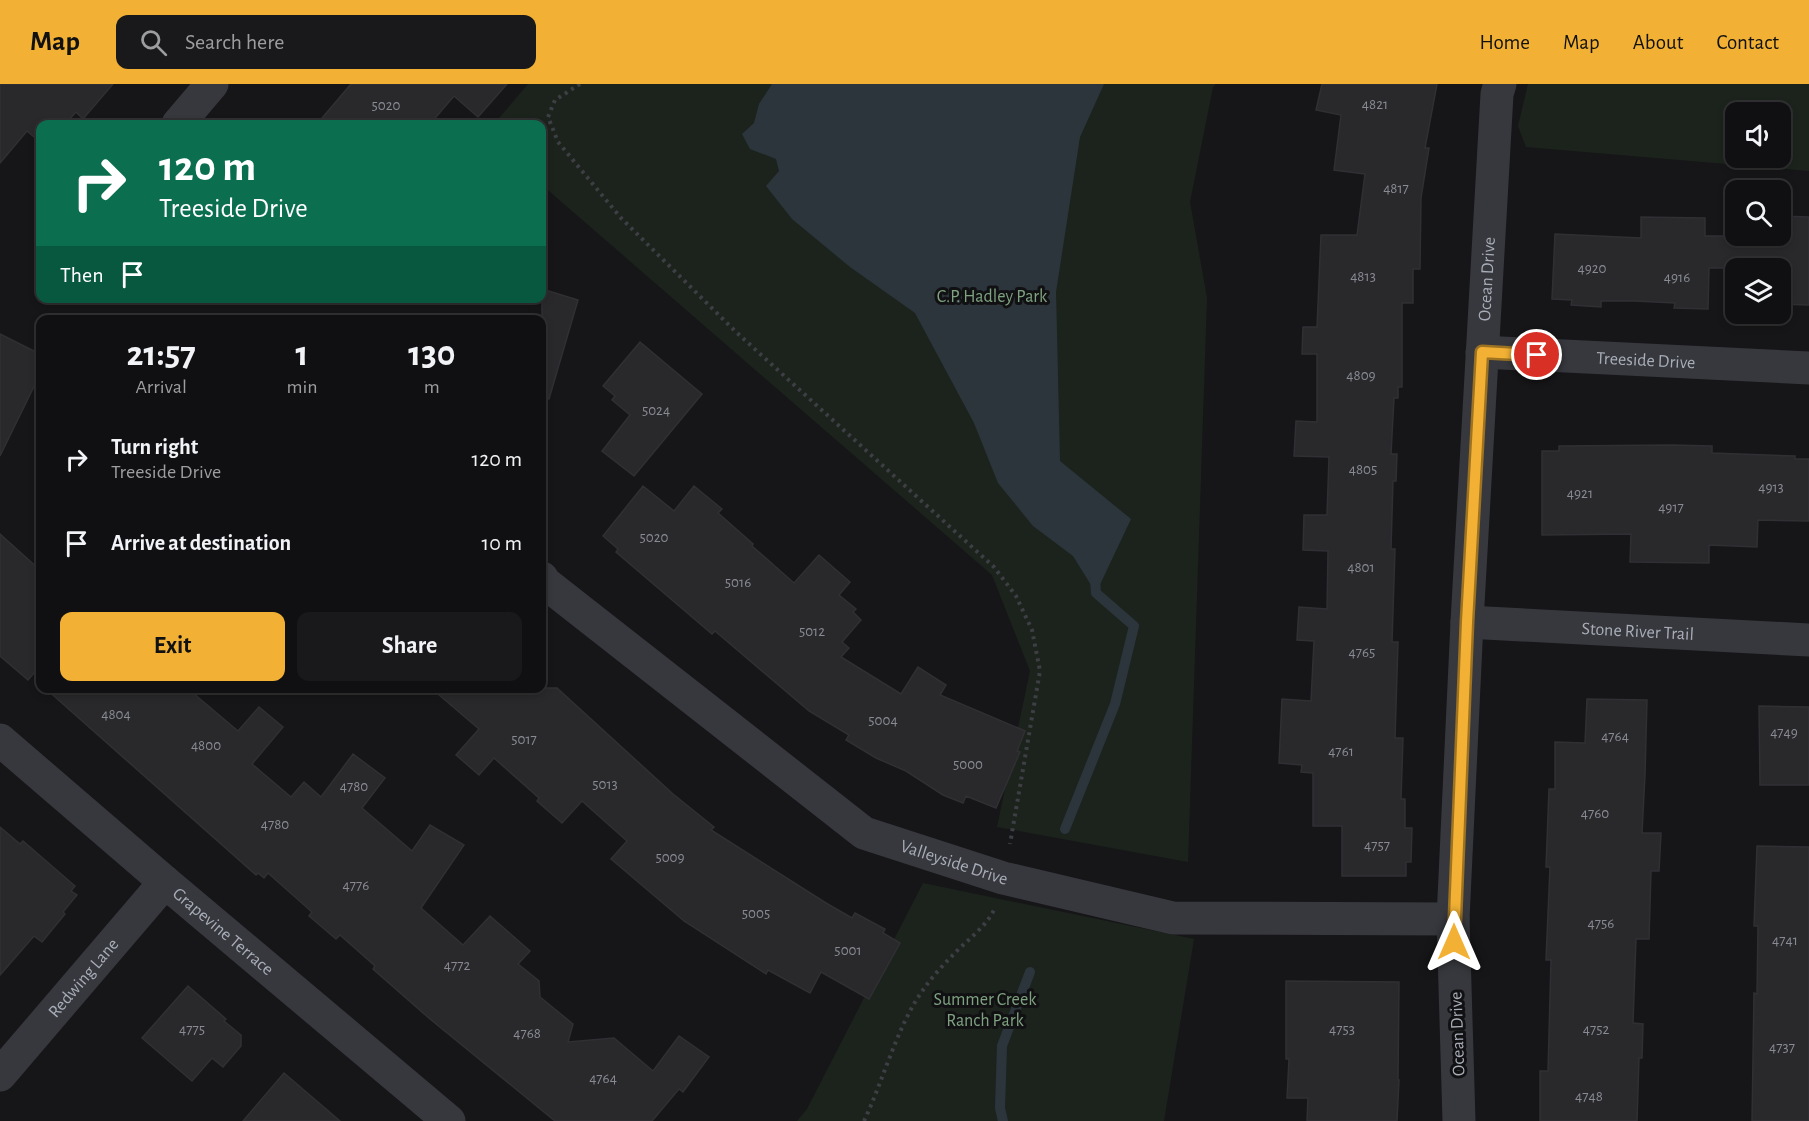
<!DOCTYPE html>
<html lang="en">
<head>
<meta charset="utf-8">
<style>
  :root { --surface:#101012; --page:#19191b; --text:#f1f3f6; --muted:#9c9d9f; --line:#303032; --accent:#f2b134 }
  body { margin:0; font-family:"Alegreya Sans",sans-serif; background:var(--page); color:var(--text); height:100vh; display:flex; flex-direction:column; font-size:22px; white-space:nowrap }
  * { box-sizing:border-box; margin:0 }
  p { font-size:20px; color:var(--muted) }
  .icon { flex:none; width:33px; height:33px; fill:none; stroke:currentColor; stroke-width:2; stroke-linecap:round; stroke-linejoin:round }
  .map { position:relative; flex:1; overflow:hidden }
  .side { position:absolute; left:36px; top:231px; width:510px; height:378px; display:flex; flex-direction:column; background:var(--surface); border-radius:12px; box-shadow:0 3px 9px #0003,0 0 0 2px var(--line) }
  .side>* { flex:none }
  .guide { position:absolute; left:36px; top:36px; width:510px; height:183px; border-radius:12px; box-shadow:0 3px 9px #0003,0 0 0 2px var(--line); background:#0b6e4f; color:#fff; overflow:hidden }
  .fabs { position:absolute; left:1725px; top:18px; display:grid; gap:12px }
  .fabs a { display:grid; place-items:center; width:66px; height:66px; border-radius:12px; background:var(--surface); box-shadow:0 3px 9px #0003,0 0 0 2px var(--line); font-size:30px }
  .pin { position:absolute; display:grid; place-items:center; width:51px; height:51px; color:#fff; margin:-26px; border:3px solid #fff; border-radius:50%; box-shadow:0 2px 6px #0007 }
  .me { position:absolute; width:66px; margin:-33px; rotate:0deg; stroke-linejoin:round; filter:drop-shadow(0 0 4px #0008) }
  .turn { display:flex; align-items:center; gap:21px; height:126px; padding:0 24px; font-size:27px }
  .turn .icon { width:78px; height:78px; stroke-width:2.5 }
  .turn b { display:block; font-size:42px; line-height:51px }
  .then { display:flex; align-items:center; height:57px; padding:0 24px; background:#0003; gap:12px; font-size:22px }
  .eta { display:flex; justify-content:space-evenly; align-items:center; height:102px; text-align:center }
  .eta b { font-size:36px; font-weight:600; line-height:42px }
  .button { display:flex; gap:12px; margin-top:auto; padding:12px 24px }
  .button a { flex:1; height:69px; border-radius:12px; background:var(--accent); color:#111; font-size:24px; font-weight:600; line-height:69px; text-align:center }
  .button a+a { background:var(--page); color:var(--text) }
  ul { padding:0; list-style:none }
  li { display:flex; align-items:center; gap:18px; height:84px; padding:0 24px }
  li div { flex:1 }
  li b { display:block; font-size:22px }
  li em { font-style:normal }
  header { display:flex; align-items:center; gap:36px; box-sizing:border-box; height:84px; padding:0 30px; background:var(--accent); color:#111 }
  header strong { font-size:28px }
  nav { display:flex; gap:33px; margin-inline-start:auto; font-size:21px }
  .search { width:420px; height:54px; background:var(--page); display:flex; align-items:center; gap:15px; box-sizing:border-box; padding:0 21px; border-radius:12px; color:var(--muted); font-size:22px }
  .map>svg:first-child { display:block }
</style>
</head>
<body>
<header>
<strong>Map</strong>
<div class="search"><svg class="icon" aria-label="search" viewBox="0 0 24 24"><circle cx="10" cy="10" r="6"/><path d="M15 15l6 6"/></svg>Search here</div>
<nav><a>Home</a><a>Map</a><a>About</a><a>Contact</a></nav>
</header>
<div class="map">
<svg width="1809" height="1037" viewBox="0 0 1809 1037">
  <rect width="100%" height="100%" fill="#161618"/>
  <g fill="#1c231d" fill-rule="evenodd">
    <polygon points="528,0 1216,0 1213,3 1190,118 1207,214 1188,778 997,743 1030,587 992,491 542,101 542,40 494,40"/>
    <path d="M1528 0H1809V87L1526 63 1518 42ZM1736 28H1780V74H1736Z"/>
    <polygon points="923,799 1194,855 1164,1037 797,1037 807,1025"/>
  </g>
  <polygon fill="#2c353c" points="772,0 1104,0 1080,53 1056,208 1060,377 1131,435 1096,509 1073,472 1033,442 998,399 974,339 915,229 850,183 792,135 766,102 779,87 776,75 750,65 742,50 754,39 759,20"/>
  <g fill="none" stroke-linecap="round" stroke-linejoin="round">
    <g stroke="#2c353c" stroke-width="10">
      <polyline points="1065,745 1115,620 1134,542 1096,509 1095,495"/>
      <polyline points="1003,1037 1000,1024 1002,962 1030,888"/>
    </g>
  </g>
  <g fill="#29292c" stroke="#303034" stroke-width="1.5">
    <polygon points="0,0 113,0 83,35 76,28 65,40 40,40 40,58 27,47 0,79"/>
    <polygon points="351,0 507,0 478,33 454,12 430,40 317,40"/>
    <polygon points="1322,0 1437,0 1425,64 1429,64 1421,114 1420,185 1413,185 1413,219 1402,219 1402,303 1398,303 1398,314 1394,314 1391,370 1397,370 1396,397 1393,397 1391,465 1395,465 1392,558 1398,558 1395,654 1403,654 1401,715 1405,715 1405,744 1412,744 1411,778 1406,778 1406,792 1342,792 1342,742 1313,742 1313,689 1301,688 1302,681 1279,679 1282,615 1311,617 1314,557 1297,556 1299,523 1327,525 1328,467 1303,466 1304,431 1327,431 1329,373 1294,372 1296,337 1317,338 1317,270 1302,270 1303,243 1317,243 1321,151 1357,151 1365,90 1334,86 1341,31 1316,26"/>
    <polygon points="1780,132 1809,133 1809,221 1780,220 1780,184 1709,184 1708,225 1674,224 1675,219 1635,217 1601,217 1601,223 1571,221 1572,216 1552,215 1555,150 1641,154 1641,133 1705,134 1705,152 1780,152"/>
    <polygon points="542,205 578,216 549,315 542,314"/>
    <polygon points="0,250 40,270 40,290 0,372"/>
    <polygon points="640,258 702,310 634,392 602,367 630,331 612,316 615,312 603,302"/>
    <polygon points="1672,361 1712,362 1712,369 1795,372 1795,375 1809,375 1809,437 1758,436 1757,463 1709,461 1709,479 1630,478 1631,450 1542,451 1542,367 1559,367 1559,362"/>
    <polygon points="643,402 674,427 694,402 722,425 718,429 753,460 752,462 794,499 819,471 850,498 839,511 856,525 853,528 861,536 842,558 849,564 841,573 901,610 918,583 946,601 940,611 1025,647 1017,667 1020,668 996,724 966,712 963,719 943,711 906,687 876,674 846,656 849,651 809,627 715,547 712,550 616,468 618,465 603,452"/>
    <polygon points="0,450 40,486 40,582 28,596 0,572"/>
    <polygon points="45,604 187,604 238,647 259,623 283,643 252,680 291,713 304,698 321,713 353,670 385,694 362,724 412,767 430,741 464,761 421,824 463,861 490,832 530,867 518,880 539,897 540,913 573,940 568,958 614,954 653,987 679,952 709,973 683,1008 679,1005 652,1037 555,1037 430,935 373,885 375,882 340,851 336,855 309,832 312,828 268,789 264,794 258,789 256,791"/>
    <polygon points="431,604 557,604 673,710 714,743 711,746 826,819 852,834 855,829 885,845 883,849 900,859 869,915 821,888 810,909 768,886 766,890 684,837 611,775 627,757 582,717 562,739 537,717 539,714 494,674 479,691 456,671 479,645"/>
    <polygon points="1587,615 1647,616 1645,691 1642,749 1661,749 1659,787 1651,787 1649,855 1636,855 1633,939 1643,940 1642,974 1639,974 1637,1037 1540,1037 1540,987 1548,987 1551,876 1546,876 1550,783 1546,783 1549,705 1555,705 1555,658 1585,659"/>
    <polygon points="1759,622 1809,623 1809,701 1760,701"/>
    <polygon points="0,743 20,760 23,757 75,802 71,807 77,811 63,828 65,830 42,858 34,852 0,891"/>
    <polygon points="1757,762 1809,763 1809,1037 1752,1037 1754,909 1757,910 1758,842 1754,842"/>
    <polygon points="1286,897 1399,898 1398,996 1399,996 1397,1037 1307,1037 1308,1014 1287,1014 1289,975 1286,975"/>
    <polygon points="188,902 226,935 224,937 241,951 241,962 223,983 212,974 192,997 142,954"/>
    <polygon points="284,989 340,1037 243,1037"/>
  </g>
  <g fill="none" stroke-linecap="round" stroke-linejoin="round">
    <g stroke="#3d3f44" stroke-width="4" stroke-dasharray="3 4.5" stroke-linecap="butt">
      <polyline points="580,0 555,16 548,33 558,58 621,134 735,247 994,483 1016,512 1032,546 1040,587 1010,760"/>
      <path d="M864 1037C883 997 898 940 923 906 932 893 943 881 954 870 967 856 985 844 994 826"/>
    </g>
    <g stroke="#37383d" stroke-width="33">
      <polyline points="178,40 212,0"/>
      <path id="s1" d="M1482 268 1809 284"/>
      <path id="s2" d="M542 494 544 498 864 749 1003 794 1173 834 1453 835"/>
      <path id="s3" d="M1467 538 1809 556"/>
      <path id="s4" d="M0 656 165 798 449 1037"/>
      <path id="s5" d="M0 991 165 798"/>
      <path id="s6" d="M1459 1037 1453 835 1467 538 1497 10 1500 0"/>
    </g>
  </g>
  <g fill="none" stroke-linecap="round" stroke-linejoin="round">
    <g stroke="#9d7322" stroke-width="15">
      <polyline id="route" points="1454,858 1467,538 1482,268 1537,271"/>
    </g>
    <use href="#route" stroke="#f2b134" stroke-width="10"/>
  </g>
  <g text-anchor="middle" stroke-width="6" stroke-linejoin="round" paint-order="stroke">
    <g font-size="15" fill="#888b94">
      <text x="1375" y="25">4821</text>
      <text x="386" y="26">5020</text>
      <text x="1396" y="109">4817</text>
      <text x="1592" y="189">4920</text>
      <text x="1363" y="197">4813</text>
      <text x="1677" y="198">4916</text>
      <text x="1361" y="296">4809</text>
      <text x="656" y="331">5024</text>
      <text x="1363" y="390">4805</text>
      <text x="1771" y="408">4913</text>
      <text x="1580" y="414">4921</text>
      <text x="1671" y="428">4917</text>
      <text x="654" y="458">5020</text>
      <text x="1361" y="488">4801</text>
      <text x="738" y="503">5016</text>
      <text x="812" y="552">5012</text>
      <text x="1362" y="573">4765</text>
      <text x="116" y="635">4804</text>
      <text x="883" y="641">5004</text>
      <text x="1784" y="653">4749</text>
      <text x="1615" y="657">4764</text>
      <text x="524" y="660">5017</text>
      <text x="206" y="666">4800</text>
      <text x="1341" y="672">4761</text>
      <text x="968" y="685">5000</text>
      <text x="605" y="705">5013</text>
      <text x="354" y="707">4780</text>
      <text x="1595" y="734">4760</text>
      <text x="275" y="745">4780</text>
      <text x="1377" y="766">4757</text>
      <text x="670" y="778">5009</text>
      <text x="356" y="806">4776</text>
      <text x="756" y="834">5005</text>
      <text x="1601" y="844">4756</text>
      <text x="1785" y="861">4741</text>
      <text x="848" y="871">5001</text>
      <text x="457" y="886">4772</text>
      <text x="192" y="950">4775</text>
      <text x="1342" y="950">4753</text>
      <text x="1596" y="950">4752</text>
      <text x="527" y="954">4768</text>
      <text x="1782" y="968">4737</text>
      <text x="603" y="999">4764</text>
      <text x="1589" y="1017">4748</text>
    </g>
    <g font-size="18" fill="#a8adb8" stroke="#111113">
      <text dy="6" stroke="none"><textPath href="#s6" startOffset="843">Ocean Drive</textPath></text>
      <text dy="6" stroke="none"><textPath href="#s1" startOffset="164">Treeside Drive</textPath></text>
      <text dy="6" stroke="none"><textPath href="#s3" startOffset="171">Stone River Trail</textPath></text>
      <text dy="6" stroke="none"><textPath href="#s2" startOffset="506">Valleyside Drive</textPath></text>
      <text dy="6" stroke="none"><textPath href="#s4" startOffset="294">Grapevine Terrace</textPath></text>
      <text dy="6" stroke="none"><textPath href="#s5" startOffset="128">Redwing Lane</textPath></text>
      <text transform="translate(1457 950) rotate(-92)" y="6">Ocean Drive</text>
    </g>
    <g font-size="18" fill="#7fa381" stroke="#111113">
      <text x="992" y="218">C.P. Hadley Park</text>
      <text x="985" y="921">Summer Creek<tspan x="985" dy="21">Ranch Park</tspan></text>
    </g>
  </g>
</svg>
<div class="fabs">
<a><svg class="icon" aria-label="sound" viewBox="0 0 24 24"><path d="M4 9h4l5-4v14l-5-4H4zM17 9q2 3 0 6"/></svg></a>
<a><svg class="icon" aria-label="search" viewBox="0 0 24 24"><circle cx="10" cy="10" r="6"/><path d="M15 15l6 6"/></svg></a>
<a><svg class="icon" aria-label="layers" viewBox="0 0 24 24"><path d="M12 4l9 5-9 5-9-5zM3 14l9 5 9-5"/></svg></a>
</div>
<div class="pin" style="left:1537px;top:271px;background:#d93025"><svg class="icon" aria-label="arrive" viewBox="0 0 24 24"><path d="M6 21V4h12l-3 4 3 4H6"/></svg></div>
<svg class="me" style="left:1454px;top:858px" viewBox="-20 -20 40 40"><path d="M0-17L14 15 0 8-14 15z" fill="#f2b134" stroke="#fff" stroke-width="4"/></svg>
<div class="guide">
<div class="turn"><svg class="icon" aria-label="right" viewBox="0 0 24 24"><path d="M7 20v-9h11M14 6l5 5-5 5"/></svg><div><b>120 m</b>Treeside Drive</div></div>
<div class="then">Then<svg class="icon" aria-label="arrive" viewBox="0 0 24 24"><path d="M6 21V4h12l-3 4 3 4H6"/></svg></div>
</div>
<section class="side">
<div class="eta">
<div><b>21:57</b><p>Arrival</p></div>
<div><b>1</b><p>min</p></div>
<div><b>130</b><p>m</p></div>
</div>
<ul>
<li><svg class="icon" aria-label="right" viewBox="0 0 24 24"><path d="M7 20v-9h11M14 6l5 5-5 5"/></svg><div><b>Turn right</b><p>Treeside Drive</p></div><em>120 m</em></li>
<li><svg class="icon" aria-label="arrive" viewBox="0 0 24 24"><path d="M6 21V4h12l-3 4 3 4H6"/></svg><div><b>Arrive at destination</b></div><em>10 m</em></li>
</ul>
<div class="button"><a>Exit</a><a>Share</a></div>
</section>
</div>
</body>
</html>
